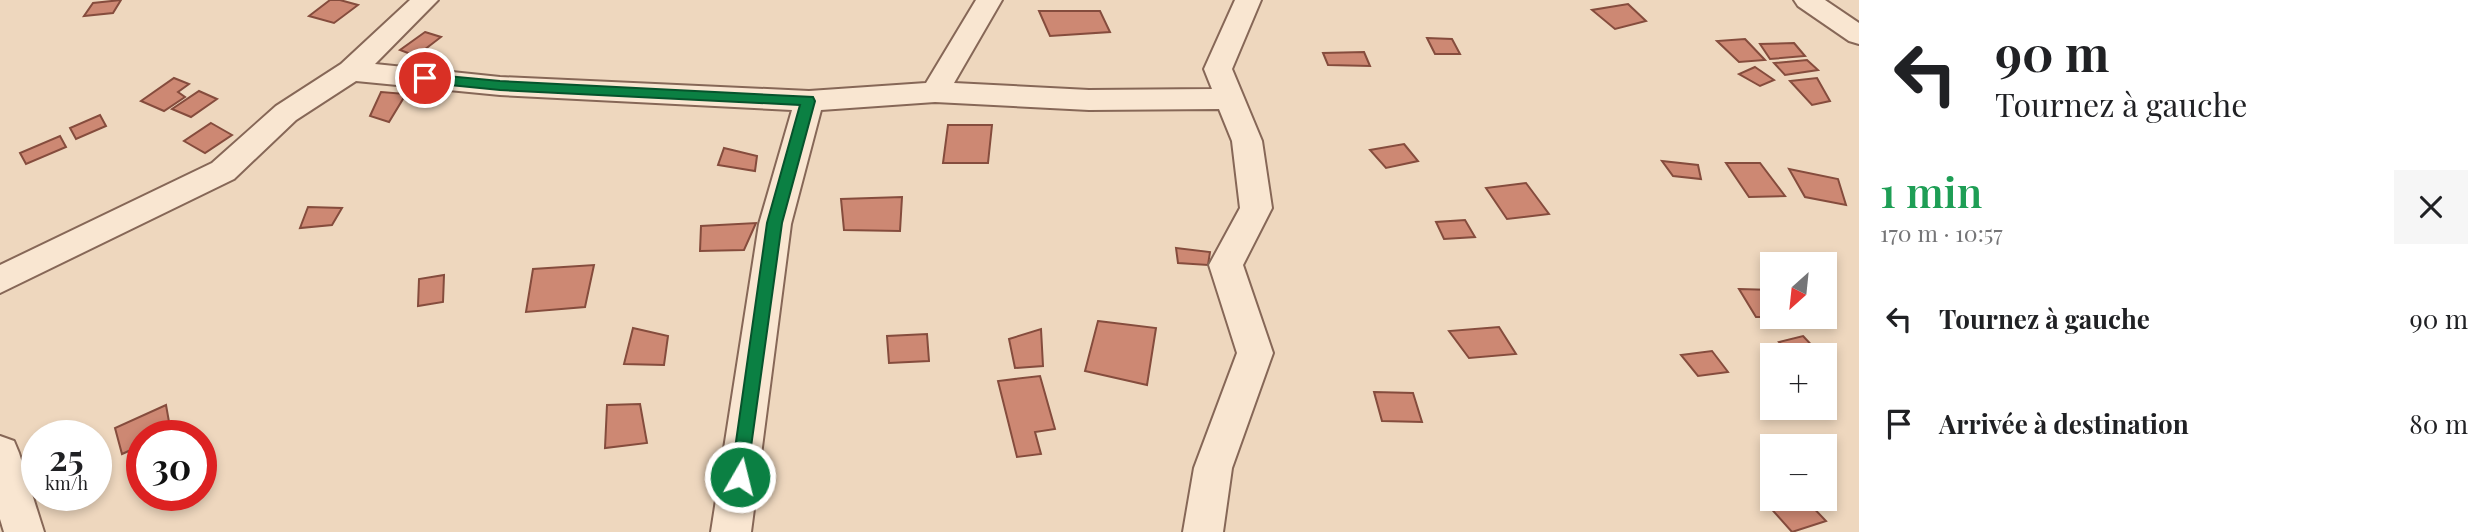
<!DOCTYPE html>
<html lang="fr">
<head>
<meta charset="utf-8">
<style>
  :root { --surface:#fff; --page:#f6f6f6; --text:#202124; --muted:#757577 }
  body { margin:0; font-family:"Playfair Display",serif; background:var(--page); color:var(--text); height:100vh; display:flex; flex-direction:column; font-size:26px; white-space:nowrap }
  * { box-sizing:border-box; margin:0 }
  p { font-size:23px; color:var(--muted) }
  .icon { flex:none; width:38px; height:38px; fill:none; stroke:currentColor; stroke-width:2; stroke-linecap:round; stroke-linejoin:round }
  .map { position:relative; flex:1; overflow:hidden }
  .details { display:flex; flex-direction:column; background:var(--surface); width:630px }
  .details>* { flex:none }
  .guide { background:#fff; color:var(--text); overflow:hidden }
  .needle { width:46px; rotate:207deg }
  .controls { position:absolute; left:1760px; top:252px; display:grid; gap:14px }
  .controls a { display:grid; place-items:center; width:77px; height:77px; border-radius:0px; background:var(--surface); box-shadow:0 4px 10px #0003; font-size:35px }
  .speed { position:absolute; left:21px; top:420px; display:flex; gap:14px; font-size:35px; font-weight:700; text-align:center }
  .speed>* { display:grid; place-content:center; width:91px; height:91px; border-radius:50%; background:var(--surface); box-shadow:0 4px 10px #0003; line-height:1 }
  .speed small { font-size:18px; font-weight:400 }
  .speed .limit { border:10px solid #d22; background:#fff; color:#111 }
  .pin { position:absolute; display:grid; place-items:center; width:60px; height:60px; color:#fff; margin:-30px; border:4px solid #fff; border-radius:50%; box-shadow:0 2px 7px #0007 }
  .me { position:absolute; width:77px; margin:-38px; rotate:8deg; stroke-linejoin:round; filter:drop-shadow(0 0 5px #0008) }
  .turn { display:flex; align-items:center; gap:24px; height:147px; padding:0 21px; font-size:32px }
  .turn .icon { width:91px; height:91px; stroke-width:2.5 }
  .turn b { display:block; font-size:49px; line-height:60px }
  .round { display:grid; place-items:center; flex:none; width:74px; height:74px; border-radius:0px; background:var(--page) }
  .summary { display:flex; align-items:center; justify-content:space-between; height:119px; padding:0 21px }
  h1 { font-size:42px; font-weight:600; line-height:52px; color:#1e9e55 }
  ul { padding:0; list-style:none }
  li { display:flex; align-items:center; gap:21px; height:105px; padding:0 21px }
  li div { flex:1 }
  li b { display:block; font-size:26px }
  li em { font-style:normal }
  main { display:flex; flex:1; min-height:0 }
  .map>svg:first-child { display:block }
</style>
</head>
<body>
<main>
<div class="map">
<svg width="1859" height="532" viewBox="0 0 1859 532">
  <rect width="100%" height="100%" fill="#eed7be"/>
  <g fill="#cd8873" stroke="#854c3d" stroke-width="2">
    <polygon points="121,0 113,13 84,16 93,3"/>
    <polygon points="330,0 340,0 358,5 334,23 309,16"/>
    <polygon points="1628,4 1646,21 1615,29 1592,10"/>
    <polygon points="1039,11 1100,11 1110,32 1050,36"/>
    <polygon points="425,32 441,37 416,56 400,50"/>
    <polygon points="1427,38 1452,39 1460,54 1435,54"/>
    <polygon points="1745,39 1765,60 1739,62 1717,41"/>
    <polygon points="1794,43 1805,56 1770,59 1760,44"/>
    <polygon points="1364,52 1370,66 1328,65 1323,53"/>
    <polygon points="1807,60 1818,70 1785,75 1774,63"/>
    <polygon points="1755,67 1774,80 1760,86 1739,74"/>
    <polygon points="174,78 189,84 178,92 185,97 164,111 141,101"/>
    <polygon points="1817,78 1830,101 1812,105 1790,81"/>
    <polygon points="199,91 217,99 191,117 172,109"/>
    <polygon points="381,92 406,94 389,122 370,116"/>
    <polygon points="100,115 106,126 76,139 70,128"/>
    <polygon points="211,123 232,135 205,153 184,141"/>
    <polygon points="948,125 992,125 988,163 943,163"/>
    <polygon points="60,136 66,147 26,164 20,153"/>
    <polygon points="1404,144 1418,161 1386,168 1370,150"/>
    <polygon points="724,148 757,156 755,171 718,165"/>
    <polygon points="1662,161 1698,165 1701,179 1673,176"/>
    <polygon points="1726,163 1760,163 1785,196 1749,197"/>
    <polygon points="1789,169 1838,179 1846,205 1805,197"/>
    <polygon points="1526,183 1549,214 1507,219 1486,188"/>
    <polygon points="902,197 900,231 844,230 841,199"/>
    <polygon points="308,207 342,208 332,225 300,228"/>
    <polygon points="1465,220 1475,237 1444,239 1436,222"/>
    <polygon points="756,223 744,250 700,251 701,226"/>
    <polygon points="1176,248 1210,252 1208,265 1178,263"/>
    <polygon points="594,265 585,307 526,312 533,269"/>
    <polygon points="444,275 443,302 418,306 419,279"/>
    <polygon points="1739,289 1773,290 1773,317 1802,317 1756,317"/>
    <polygon points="1098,321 1156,328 1147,385 1085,371"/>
    <polygon points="1499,327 1516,354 1469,358 1449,331"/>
    <polygon points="633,328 668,336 664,365 624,364"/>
    <polygon points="1041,329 1043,366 1015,368 1009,339"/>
    <polygon points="927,334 929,361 889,363 887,336"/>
    <polygon points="1803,336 1820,354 1792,355 1779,342"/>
    <polygon points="1712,351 1728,372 1698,376 1681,355"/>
    <polygon points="1040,376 1055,429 1035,432 1041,454 1017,457 998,381"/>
    <polygon points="1374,392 1413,393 1422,422 1382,421"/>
    <polygon points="640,404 647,443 605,448 607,405"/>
    <polygon points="166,405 171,433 164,436 142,436 142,445 122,454 115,428"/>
    <polygon points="1783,499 1805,499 1826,521 1792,532 1767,504"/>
  </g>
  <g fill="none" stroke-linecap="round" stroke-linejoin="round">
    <g stroke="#866757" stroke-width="4">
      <g id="minor">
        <polygon points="410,0 438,0 375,64 500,77 809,91 926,83 976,0 1002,0 954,83 1089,90 1212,89 1204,69 1235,0 1261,0 1232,69 1262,141 1272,208 1243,265 1273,353 1232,468 1223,532 1183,532 1194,468 1237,353 1209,265 1240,208 1232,141 1219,109 1089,110 935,102 821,110 791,224 751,532 711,532 759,224 792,110 500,95 356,81 296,120 234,179 0,293 0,265 212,163 276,106 341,64"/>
        <polygon points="1794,0 1825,0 1859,23 1859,44 1849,41 1798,6"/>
        <polygon points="0,436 14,441 19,453 44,532 4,532 0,519"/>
      </g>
    </g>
    <use href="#minor" fill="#f9e6d1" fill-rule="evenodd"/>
  </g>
  <polygon fill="#0b8043" stroke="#07532c" stroke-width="2" points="425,74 500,81 813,97 815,101 782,223 746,483 740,486 733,483 731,477 767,223 800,105 500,90 420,82 418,78"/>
</svg>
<div class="controls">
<a><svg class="needle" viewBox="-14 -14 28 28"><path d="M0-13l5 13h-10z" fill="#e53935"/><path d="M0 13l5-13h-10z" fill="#757577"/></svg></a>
<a>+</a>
<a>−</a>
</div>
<div class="speed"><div>25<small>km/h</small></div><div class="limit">30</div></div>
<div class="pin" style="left:425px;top:78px;background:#d93025"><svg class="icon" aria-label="arrive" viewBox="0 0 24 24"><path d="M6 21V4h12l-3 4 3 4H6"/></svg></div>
<svg class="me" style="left:740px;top:477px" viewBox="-20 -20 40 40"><circle r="17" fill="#0b8043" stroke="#fff" stroke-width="3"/><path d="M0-11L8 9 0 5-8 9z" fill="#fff"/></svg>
</div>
<section class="details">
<div class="guide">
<div class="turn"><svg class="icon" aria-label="left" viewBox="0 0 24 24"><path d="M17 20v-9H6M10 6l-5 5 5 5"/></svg><div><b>90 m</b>Tournez à gauche</div></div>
</div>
<div class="summary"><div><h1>1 min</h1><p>170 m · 10:57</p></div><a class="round"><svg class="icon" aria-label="close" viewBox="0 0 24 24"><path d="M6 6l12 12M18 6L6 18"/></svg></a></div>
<ul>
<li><svg class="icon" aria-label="left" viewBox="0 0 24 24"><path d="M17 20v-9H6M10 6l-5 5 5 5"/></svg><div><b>Tournez à gauche</b></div><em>90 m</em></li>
<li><svg class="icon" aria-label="arrive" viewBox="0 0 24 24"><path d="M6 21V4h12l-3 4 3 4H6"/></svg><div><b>Arrivée à destination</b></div><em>80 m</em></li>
</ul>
</section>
</main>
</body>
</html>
